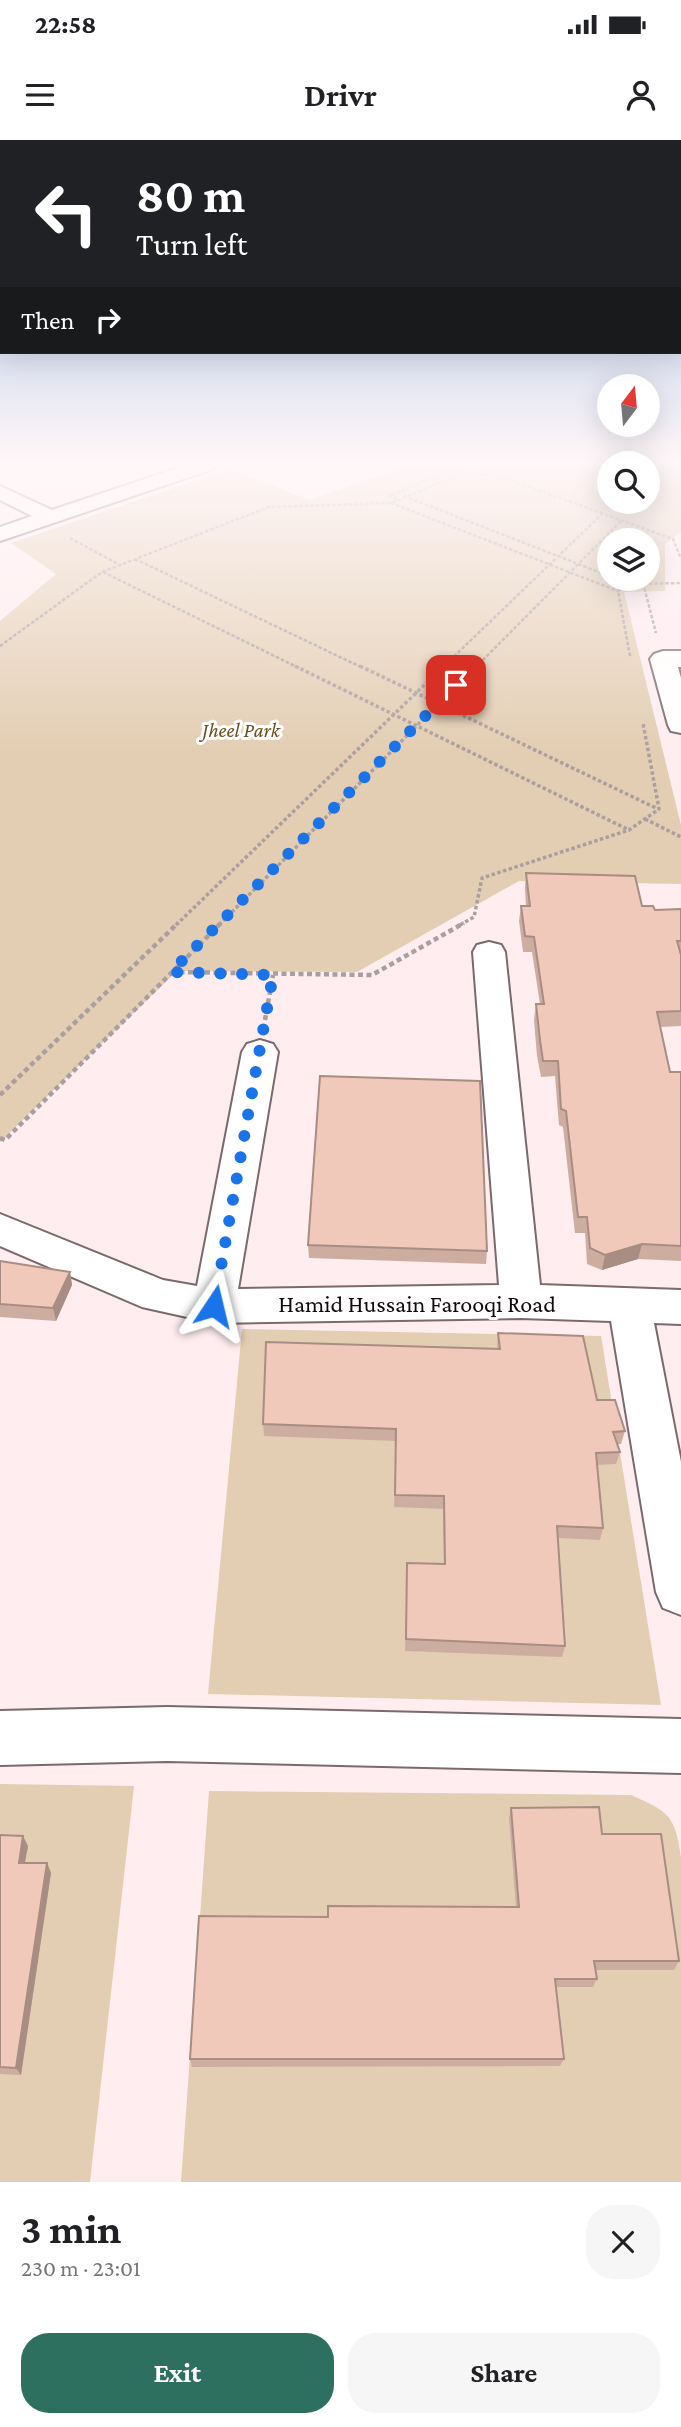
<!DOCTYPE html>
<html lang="en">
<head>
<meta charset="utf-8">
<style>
  :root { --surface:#fff; --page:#f6f6f6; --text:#202124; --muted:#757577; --accent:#2e705f }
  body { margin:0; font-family:"Crimson Pro",serif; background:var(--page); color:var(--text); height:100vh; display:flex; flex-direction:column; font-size:26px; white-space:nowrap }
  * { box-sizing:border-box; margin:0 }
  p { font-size:23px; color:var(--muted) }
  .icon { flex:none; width:38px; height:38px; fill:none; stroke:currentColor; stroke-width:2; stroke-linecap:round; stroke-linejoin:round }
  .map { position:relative; height:2042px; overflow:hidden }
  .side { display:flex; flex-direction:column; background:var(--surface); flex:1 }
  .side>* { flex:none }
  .hud { position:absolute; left:0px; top:0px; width:682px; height:214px; box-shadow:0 7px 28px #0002; background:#202124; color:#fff; overflow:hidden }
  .needle { width:46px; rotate:16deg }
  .tools { position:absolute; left:597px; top:234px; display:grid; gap:14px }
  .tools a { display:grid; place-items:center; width:63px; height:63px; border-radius:50%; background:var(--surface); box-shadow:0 7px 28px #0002; font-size:35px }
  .pin { position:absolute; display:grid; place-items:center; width:60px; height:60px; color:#fff; margin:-30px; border-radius:14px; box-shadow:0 4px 10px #0006 }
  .me { position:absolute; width:77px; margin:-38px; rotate:10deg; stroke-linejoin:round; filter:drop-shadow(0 0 5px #0008) }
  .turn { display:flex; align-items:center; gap:24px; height:147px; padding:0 21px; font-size:32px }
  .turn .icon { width:91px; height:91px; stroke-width:2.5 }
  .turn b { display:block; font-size:49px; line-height:60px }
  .then { display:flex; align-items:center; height:66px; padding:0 21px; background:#0003; gap:14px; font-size:26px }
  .round { display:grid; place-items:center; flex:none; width:74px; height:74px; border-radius:28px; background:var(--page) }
  .overview { display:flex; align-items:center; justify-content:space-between; height:119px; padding:0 21px }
  h1 { font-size:42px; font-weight:700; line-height:52px }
  .primary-button { display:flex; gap:14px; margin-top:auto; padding:14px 21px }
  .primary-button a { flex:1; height:80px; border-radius:28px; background:var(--accent); color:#fff; font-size:28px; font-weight:700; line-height:80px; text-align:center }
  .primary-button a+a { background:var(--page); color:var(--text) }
  .status { display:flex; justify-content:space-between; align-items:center; height:49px; padding:0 35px; background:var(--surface); direction:ltr }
  .status svg { height:19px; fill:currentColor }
  header { display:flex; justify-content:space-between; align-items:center; height:91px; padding:0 21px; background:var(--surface); font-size:32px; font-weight:700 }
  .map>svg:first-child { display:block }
</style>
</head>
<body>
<div class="status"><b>22:58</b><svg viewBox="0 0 49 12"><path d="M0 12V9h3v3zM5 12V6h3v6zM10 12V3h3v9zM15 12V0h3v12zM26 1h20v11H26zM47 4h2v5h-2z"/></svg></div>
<header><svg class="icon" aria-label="menu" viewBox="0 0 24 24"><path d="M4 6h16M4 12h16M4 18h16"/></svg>Drivr<svg class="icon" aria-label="person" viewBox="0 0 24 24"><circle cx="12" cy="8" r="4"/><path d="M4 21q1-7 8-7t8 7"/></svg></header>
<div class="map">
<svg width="681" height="2042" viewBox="0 0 681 2042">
  <rect width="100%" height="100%" fill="#ffedf0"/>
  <g fill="#e3ceb3" fill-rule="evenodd">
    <path d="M410 325H449L471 331 490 325H609V362H648V325H681V392L665 404V451L624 452 681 685V744L519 741 357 832 177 831 0 1002V481L56 434 11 403 230 329 310 360ZM609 401H648V439H609Z"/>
    <polygon points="242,1189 601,1196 661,1565 208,1554"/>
    <polygon points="0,1644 134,1646 90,2042 0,2042"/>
    <path d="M209 1651 631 1655C669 1672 675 1675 681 1718V2042H181Z"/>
  </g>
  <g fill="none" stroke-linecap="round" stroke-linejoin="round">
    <g stroke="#7a6a6d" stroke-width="4">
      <g id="minor">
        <polygon points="187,325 216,325 213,329 0,401 0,387 32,376 0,360 0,346 52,370"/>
        <polygon points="663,511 681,511 681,527 678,527 681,538 681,593 671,591 668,585 650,519 654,514"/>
        <polygon points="489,802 501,805 505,812 540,1145 681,1150 681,1184 654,1183 681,1322 681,1475 663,1468 656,1452 611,1181 521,1178 214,1183 142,1167 0,1106 0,1074 163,1140 197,1146 242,912 247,904 260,900 273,904 278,912 238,1149 499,1145 473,812 477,805"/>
        <polygon points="167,1567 681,1579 681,1633 167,1621 0,1625 0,1571"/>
      </g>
    </g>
    <g stroke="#ab9ea0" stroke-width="2.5" stroke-dasharray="3.5 2" stroke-linecap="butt">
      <polyline points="404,356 609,436"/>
      <polyline points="397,359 389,356 464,325"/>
      <polyline points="391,363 618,451"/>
      <polyline points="70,398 118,424"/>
      <polyline points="135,419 363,528"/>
      <polyline points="103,432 299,528"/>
      <polyline points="618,439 628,443"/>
      <polyline points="643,443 656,493"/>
      <polyline points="0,506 102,432 269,367 391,363 465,332 499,336 673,399 681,419"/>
      <polyline points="630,516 618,451 629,444 681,443"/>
      <polyline points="442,528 602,374"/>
      <polyline points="475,528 622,380"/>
    </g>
    <g stroke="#ab9ea0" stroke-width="3.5" stroke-dasharray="3.5 2.5" stroke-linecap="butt">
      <polyline points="295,526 629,690"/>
      <polyline points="360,526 658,669"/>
      <polyline points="645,679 681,697"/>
      <polyline points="176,785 444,526"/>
      <polyline points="219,785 476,526"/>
      <polyline points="460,785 474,777 482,738 629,690 659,669 643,583"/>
    </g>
    <g stroke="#ab9ea0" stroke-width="4.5" stroke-dasharray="5 3.5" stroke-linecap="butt">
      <polyline points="171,832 372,835 464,783"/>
      <polyline points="265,880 273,835"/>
      <polyline points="0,955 178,783"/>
      <polyline points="0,998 5,1000 221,783"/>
    </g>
    <use href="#minor" fill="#fff" fill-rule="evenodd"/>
  </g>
  <g fill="#ceada1">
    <polygon points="526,733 655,770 681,769 681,886 660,887 670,932 681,932 681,1121 638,1119 602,1130 587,1124 585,1093 575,1093 563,987 559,985 555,936 541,937 537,916 534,880 536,864 540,864 532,812 523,812 519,781 521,766 526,766 525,748"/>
    <polygon points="308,1105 487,1111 486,1124 309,1118"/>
    <polygon points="0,1121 70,1132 72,1145 56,1181 0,1177"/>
    <polygon points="498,1193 597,1260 625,1291 621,1304 617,1304 620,1312 616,1324 597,1325 603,1388 600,1400 558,1398 565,1506 562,1517 405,1511 407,1423 444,1424 443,1369 394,1367 396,1301 264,1296 263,1284 497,1209"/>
    <polygon points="511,1668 602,1694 679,1821 674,1830 596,1830 597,1839 593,1847 556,1847 564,1919 560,1926 192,1927 190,1919 328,1777 516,1767 509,1678"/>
    <polygon points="0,1695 28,1706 25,1723 47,1723 51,1733 21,1935 0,1934"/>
  </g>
  <g fill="#a88d83">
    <polygon points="642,1104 638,1119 602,1130 605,1115"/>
    <polygon points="70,1132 72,1145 56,1181 53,1168"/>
    <polygon points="23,1696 28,1706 23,1732 19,1723"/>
    <polygon points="47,1723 51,1733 21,1935 16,1928"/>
  </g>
  <g fill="#f0c9bb" stroke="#a88d83" stroke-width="2">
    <polygon points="526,733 635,736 642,766 653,766 655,770 681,769 681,801 677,801 681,815 681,871 657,872 670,932 681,932 681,1106 642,1104 605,1115 590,1108 587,1077 578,1077 566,971 561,969 558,921 543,921 540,900 536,864 544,864 534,797 525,796 521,766 530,766"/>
    <polygon points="320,936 480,941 487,1111 308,1105"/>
    <polygon points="0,1121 70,1132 53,1168 0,1164"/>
    <polygon points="498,1193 583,1196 597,1260 615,1260 625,1291 613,1292 620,1312 596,1313 603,1388 557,1386 565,1506 406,1499 407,1423 445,1424 444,1356 395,1355 396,1289 263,1284 266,1202 500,1209"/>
    <polygon points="599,1667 602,1694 661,1694 679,1821 594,1821 597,1839 555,1839 564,1919 190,1919 199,1776 328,1777 328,1766 519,1767 511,1668"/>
    <polygon points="0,1695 23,1696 19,1723 47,1723 16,1928 0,1927"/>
  </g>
  <linearGradient id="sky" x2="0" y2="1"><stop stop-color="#9ab7e4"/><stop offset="0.53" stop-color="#fff7f8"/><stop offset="1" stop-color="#fff7f8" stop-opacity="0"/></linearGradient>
  <rect width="681" height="611" fill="url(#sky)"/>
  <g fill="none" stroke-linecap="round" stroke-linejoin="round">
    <polyline stroke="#1a73e8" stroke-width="12" stroke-dasharray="0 21.6" points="214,1166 273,835 171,832 456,545"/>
  </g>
  <g text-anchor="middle" stroke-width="6" stroke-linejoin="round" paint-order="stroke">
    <g font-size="21" font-style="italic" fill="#6e4d1c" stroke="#fff">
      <text x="241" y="597">Jheel Park</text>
    </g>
    <g font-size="24" fill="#100a0b" stroke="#fff">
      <text x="417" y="1172">Hamid Hussain Farooqi Road</text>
    </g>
  </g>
</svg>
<div class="tools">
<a><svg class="needle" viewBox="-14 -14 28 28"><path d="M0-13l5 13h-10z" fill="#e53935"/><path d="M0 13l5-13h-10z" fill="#757577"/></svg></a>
<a><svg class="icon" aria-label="search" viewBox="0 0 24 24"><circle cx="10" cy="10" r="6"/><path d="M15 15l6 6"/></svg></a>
<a><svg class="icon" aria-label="layers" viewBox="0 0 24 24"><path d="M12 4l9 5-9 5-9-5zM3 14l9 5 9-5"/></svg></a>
</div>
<div class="pin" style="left:456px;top:545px;background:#d93025"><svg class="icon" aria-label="arrive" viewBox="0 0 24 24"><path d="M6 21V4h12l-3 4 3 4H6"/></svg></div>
<svg class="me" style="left:214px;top:1166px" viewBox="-20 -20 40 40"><path d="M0-17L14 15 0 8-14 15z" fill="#1a73e8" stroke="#fff" stroke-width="4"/></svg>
<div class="hud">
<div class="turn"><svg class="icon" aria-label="left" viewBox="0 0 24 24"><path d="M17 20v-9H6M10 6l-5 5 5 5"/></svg><div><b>80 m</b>Turn left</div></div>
<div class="then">Then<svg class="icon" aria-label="right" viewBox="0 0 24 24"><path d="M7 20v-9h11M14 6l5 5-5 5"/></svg></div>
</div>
</div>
<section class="side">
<div class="overview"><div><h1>3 min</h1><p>230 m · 23:01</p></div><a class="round"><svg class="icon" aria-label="close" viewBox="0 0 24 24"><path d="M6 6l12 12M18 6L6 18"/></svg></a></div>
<div class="primary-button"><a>Exit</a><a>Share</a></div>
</section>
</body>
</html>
